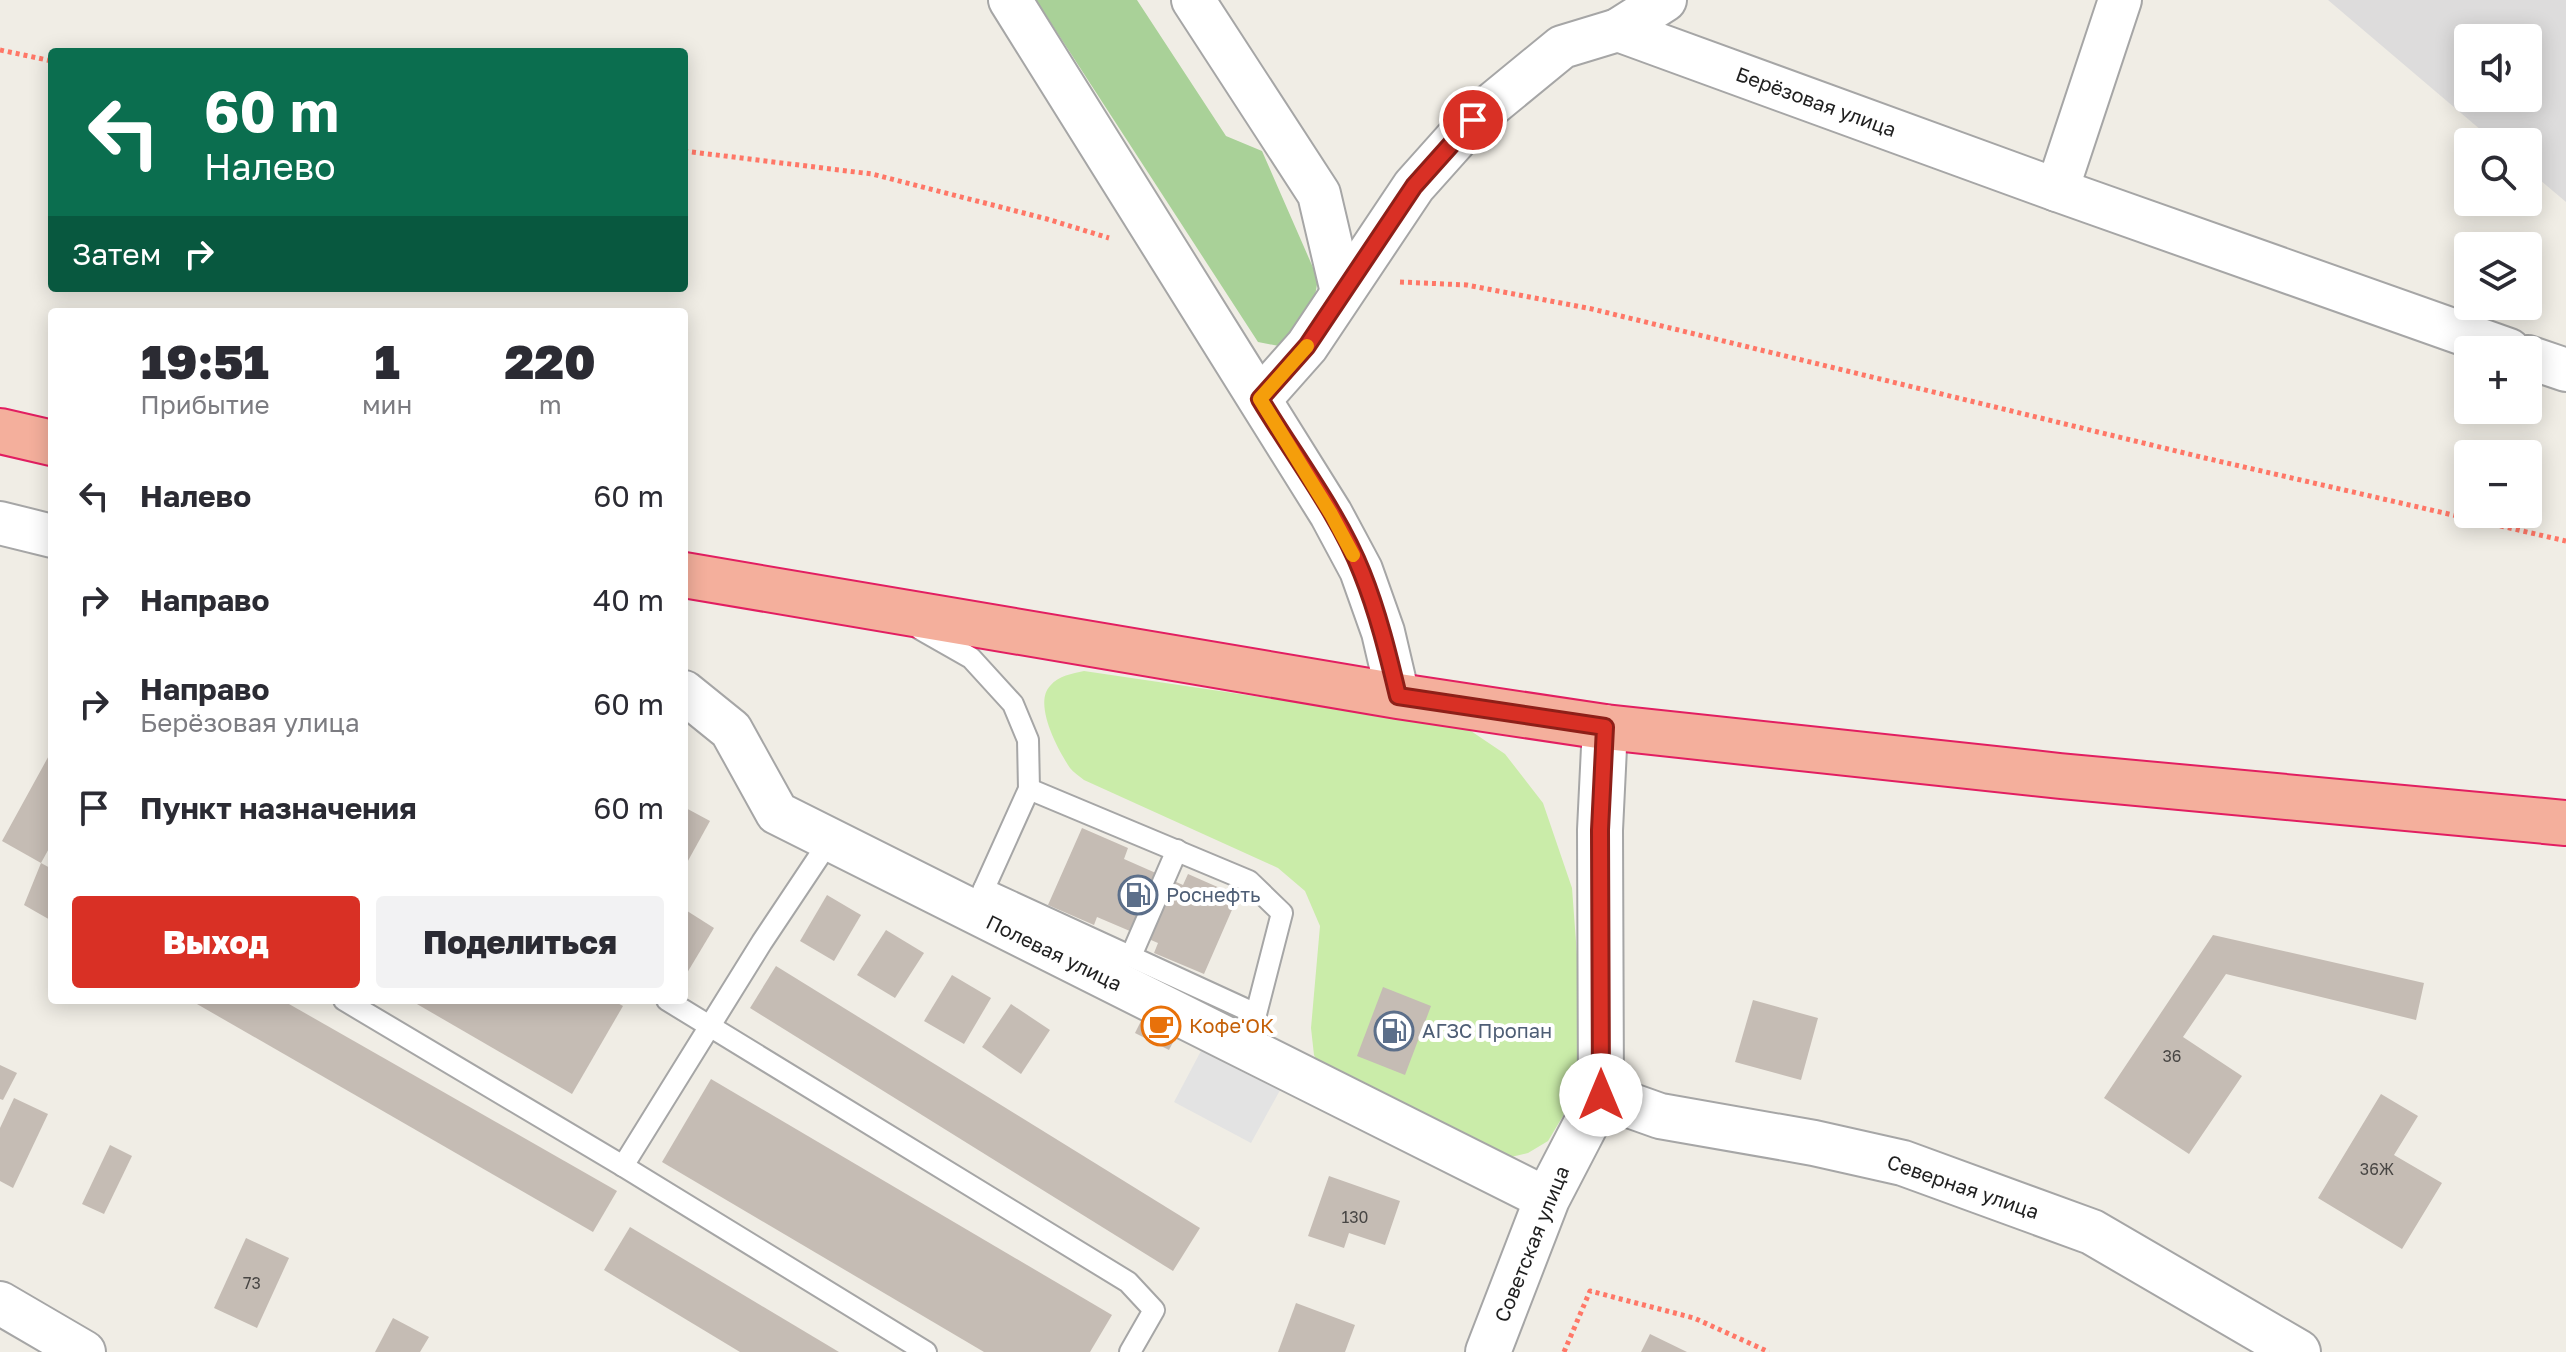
<!DOCTYPE html>
<html lang="ru">
<head>
<meta charset="utf-8">
<style>
  :root { --surface:#fff; --page:#f2f2f3; --text:#2b2b33; --muted:#7c7c81; --accent:#d93025 }
  body { margin:0; font-family:"Golos Text",sans-serif; background:var(--page); color:var(--text); height:100vh; display:flex; flex-direction:column; font-size:30px; white-space:nowrap }
  * { box-sizing:border-box; margin:0 }
  p { font-size:26px; color:var(--muted) }
  .icon { flex:none; width:44px; height:44px; fill:none; stroke:currentColor; stroke-width:2; stroke-linecap:round; stroke-linejoin:round }
  .map { position:relative; flex:1; overflow:hidden }
  .side { position:absolute; left:48px; top:308px; width:640px; height:696px; display:flex; flex-direction:column; background:var(--surface); border-radius:8px; box-shadow:0 4px 20px #0003 }
  .side>* { flex:none }
  .hud { position:absolute; left:48px; top:48px; width:640px; height:244px; border-radius:8px; box-shadow:0 4px 20px #0003; background:#0b6e4f; color:#fff; overflow:hidden }
  .controls { position:absolute; left:2454px; top:24px; display:grid; gap:16px }
  .controls a { display:grid; place-items:center; width:88px; height:88px; border-radius:8px; background:var(--surface); box-shadow:0 4px 20px #0003; font-size:40px }
  .pin { position:absolute; display:grid; place-items:center; width:68px; height:68px; color:#fff; margin:-34px; border:4px solid #fff; border-radius:50%; box-shadow:0 2px 8px #0007 }
  .me { position:absolute; width:88px; margin:-44px; rotate:0deg; stroke-linejoin:round; filter:drop-shadow(0 0 6px #0008) }
  .turn { display:flex; align-items:center; gap:28px; height:168px; padding:0 24px; font-size:36px }
  .turn .icon { width:104px; height:104px; stroke-width:2.5 }
  .turn b { display:block; font-size:56px; line-height:68px }
  .then { display:flex; align-items:center; height:76px; padding:0 24px; background:#0003; gap:16px; font-size:30px }
  .eta { display:flex; justify-content:space-evenly; align-items:center; height:136px; text-align:center }
  .eta b { font-size:48px; font-weight:800; line-height:56px }
  .primary-button { display:flex; gap:16px; margin-top:auto; padding:16px 24px }
  .primary-button a { flex:1; height:92px; border-radius:8px; background:var(--accent); color:#fff; font-size:32px; font-weight:800; line-height:92px; text-align:center }
  .primary-button a+a { background:var(--page); color:var(--text) }
  ul { padding:0; list-style:none }
  li { display:flex; align-items:center; gap:24px; height:104px; padding:0 24px }
  li div { flex:1 }
  li b { display:block; font-size:30px }
  li em { font-style:normal }
  .map>svg:first-child { display:block }
</style>
</head>
<body>
<div class="map">
<svg width="2566" height="1352" viewBox="0 0 2566 1352">
  <rect width="100%" height="100%" fill="#f0ede5"/>
  <path fill="#dddcdc" fill-rule="evenodd" d="M2328 0H2566V202L2528 170V142H2495ZM2468 38H2528V98H2468Z"/>
  <path fill="#caeca9" d="M1084 671 1465 727 1505 754 1543 803 1572 888 1579 982 1580 1052 1563 1116 1548 1141 1528 1153 1511 1157 1490 1152 1321 1069 1314 1055 1311 1028 1320 926 1305 891 1278 868 1084 780C1079 776 1073 772 1070 768 1058 750 1033 704 1050 686 1059 675 1072 674 1084 671Z"/>
  <polygon fill="#a9d198" points="1036,0 1137,0 1226,136 1262,151 1318,279 1313,307 1279,346 1258,342"/>
  <polygon fill="#e3e3e3" points="1212,1030 1290,1072 1251,1143 1174,1102"/>
  <g fill="#c5bcb4">
    <polygon points="52,750 52,843 41,863 52,869 52,921 24,905 41,863 2,841"/>
    <polygon points="684,807 710,821 684,868"/>
    <polygon points="1082,828 1128,848 1124,859 1183,885 1188,874 1238,896 1204,974 1154,953 1158,943 1097,917 1094,925 1048,905"/>
    <polygon points="827,895 861,915 834,961 800,941"/>
    <polygon points="684,909 714,928 687,973 684,971"/>
    <polygon points="886,930 924,953 895,998 857,975"/>
    <polygon points="2213,935 2424,983 2416,1020 2226,974 2183,1037 2242,1076 2189,1154 2104,1098"/>
    <polygon points="776,966 1200,1228 1173,1271 750,1008"/>
    <polygon points="952,975 991,998 964,1044 924,1021"/>
    <polygon points="1383,987 1431,1006 1405,1075 1357,1056"/>
    <polygon points="190,1000 282,1000 617,1191 593,1232"/>
    <polygon points="410,1000 612,1000 623,1006 572,1094"/>
    <polygon points="1753,1000 1818,1018 1801,1080 1735,1062"/>
    <polygon points="1151,1001 1186,1017 1169,1050 1135,1033"/>
    <polygon points="1011,1004 1050,1030 1021,1074 982,1047"/>
    <polygon points="0,1065 17,1073 3,1100 0,1099"/>
    <polygon points="711,1079 1112,1315 1090,1352 984,1352 662,1162"/>
    <polygon points="2381,1094 2418,1116 2394,1155 2442,1183 2402,1249 2318,1198"/>
    <polygon points="14,1098 48,1114 13,1188 0,1181 0,1128"/>
    <polygon points="110,1145 132,1156 104,1214 82,1204"/>
    <polygon points="1329,1176 1400,1201 1385,1245 1349,1233 1344,1248 1308,1236"/>
    <polygon points="630,1227 839,1352 740,1352 604,1270"/>
    <polygon points="246,1238 289,1258 257,1328 214,1308"/>
    <polygon points="1296,1303 1355,1325 1345,1352 1278,1352"/>
    <polygon points="393,1318 429,1337 420,1352 375,1352"/>
    <polygon points="1650,1334 1687,1352 1641,1352"/>
  </g>
  <g fill="none" stroke-linecap="round" stroke-linejoin="round">
    <g stroke="#a6a6a6" stroke-width="24">
      <g id="service">
        <polyline points="920,629 971,658 1013,704 1028,740 1029,789 973,913"/>
        <polyline points="1029,789 1249,881 1282,913 1247,1049"/>
        <polyline points="984,889 1256,1014"/>
        <polyline points="1131,956 1177,850"/>
        <polyline points="344,1000 623,1166 926,1352"/>
        <polyline points="667,1000 1128,1282 1154,1310 1130,1352"/>
        <polyline points="623,1166 762,942 830,840"/>
      </g>
    </g>
    <g stroke="#a6a6a6" stroke-width="46">
      <g id="minor">
        <polyline points="1010,0 1331,514 1361,570 1383,632 1398,696"/>
        <polyline points="1193,0 1319,194 1342,292"/>
        <polyline points="1618,30 1665,0"/>
        <polyline points="2057,190 2120,0"/>
        <polyline points="2528,357 2566,370"/>
        <polyline points="1260,399 1307,346 1414,186 1473,120 1562,47 1618,30 2057,190 2509,350"/>
        <polyline points="0,523 52,536"/>
        <polyline points="684,692 731,730 777,813 1547,1199"/>
        <polyline points="0,1303 84,1352"/>
      </g>
    </g>
    <g stroke="#a6a6a6" stroke-width="48">
      <g id="tertiary">
        <polyline points="1601,1095 1660,1116 1814,1143 1903,1163 2092,1232 2298,1352"/>
        <polyline points="1488,1352 1547,1199 1601,1095 1600,830 1605,727"/>
      </g>
    </g>
    <g stroke="#e21e61" stroke-width="48">
      <g id="trunk">
        <polyline points="0,431 52,443"/>
        <polyline points="684,575 1398,696 1605,727 2060,776 2566,823"/>
      </g>
    </g>
    <g stroke="#ff7767" stroke-width="5" stroke-dasharray="4 4" stroke-linecap="butt">
      <polyline points="0,50 52,61"/>
      <polyline points="684,151 872,174 1047,219 1109,238"/>
      <polyline points="1400,282 1467,285 1592,309 2205,458 2566,541"/>
      <polyline points="1564,1352 1590,1291 1694,1318 1769,1352"/>
    </g>
    <use href="#service" stroke="#fff" stroke-width="20"/>
    <use href="#minor" stroke="#fff" stroke-width="42"/>
    <use href="#tertiary" stroke="#fff" stroke-width="44"/>
    <use href="#trunk" stroke="#f4af9c" stroke-width="44"/>
  </g>
  <g fill="none" stroke-linecap="round" stroke-linejoin="round">
    <g stroke="#8d1f18" stroke-width="20">
      <path id="route" d="M1473 120 1414 186 1307 346 1260 399C1293 454 1339 514 1362 573 1378 613 1388 654 1398 696L1605 727 1600 830 1601 1095"/>
    </g>
    <use href="#route" stroke="#d93025" stroke-width="14"/>
    <polyline stroke="#f59e0b" stroke-width="14" points="1307,346 1260,399 1331,514 1353,555"/>
  </g>
  <defs>
    <g id="fuel-ring" transform="scale(2)"><circle r="9.5" fill="#fff" stroke="#5c6f8a" stroke-width="1.5"/><path d="M-5.5-6h7V0h2V4h1.3V-2.5L3-4.5l.8-.8L6-3V5H2.5V1h-1V6h-7ZM-4.2-4.7v3.2H.2V-4.7Z" fill="#5c6f8a"/></g>
    <g id="cafe-ring" transform="scale(2)"><circle r="9.5" fill="#fff" stroke="#e8710a" stroke-width="1.5"/><path d="M-5.5-4.5H6V0H3Q3 3.5 0 3.5H-2.5Q-5.5 3.5-5.5 0ZM3-3.2v2h1.7v-2ZM-6 4.5H4V6H-6Z" fill="#e8710a"/></g>
  </defs>
  <g fill-rule="evenodd">
    <use href="#fuel-ring" x="1138" y="895"/>
    <use href="#cafe-ring" x="1161" y="1026"/>
    <use href="#fuel-ring" x="1394" y="1031"/>
  </g>
  <g text-anchor="middle" stroke-width="8" stroke-linejoin="round" paint-order="stroke">
    <g font-size="16" fill="#484644">
      <text x="2172" y="1062">36</text>
      <text x="2377" y="1175">36Ж</text>
      <text x="1355" y="1223">130</text>
      <text x="252" y="1289">73</text>
    </g>
    <g font-size="20" fill="#1f1f1f" stroke="#fff">
      <text transform="translate(1816 102) rotate(20)" y="7">Берёзовая улица</text>
      <text transform="translate(1054 953) rotate(26)" y="7">Полевая улица</text>
      <text transform="translate(1963 1187) rotate(19)" y="7">Северная улица</text>
      <text transform="translate(1532 1244) rotate(-68)" y="7">Советская улица</text>
    </g>
    <g font-size="20" fill="#4e5e75" stroke="#fff" text-anchor="start">
      <text x="1166" y="902">Роснефть</text>
      <text x="1422" y="1038">АГЗС Пропан</text>
    </g>
    <g font-size="20" fill="#c56008" stroke="#fff" text-anchor="start">
      <text x="1189" y="1033">Кофе'ОК</text>
    </g>
  </g>
</svg>
<div class="controls">
<a><svg class="icon" aria-label="sound" viewBox="0 0 24 24"><path d="M4 9h4l5-4v14l-5-4H4zM17 9q2 3 0 6"/></svg></a>
<a><svg class="icon" aria-label="search" viewBox="0 0 24 24"><circle cx="10" cy="10" r="6"/><path d="M15 15l6 6"/></svg></a>
<a><svg class="icon" aria-label="layers" viewBox="0 0 24 24"><path d="M12 4l9 5-9 5-9-5zM3 14l9 5 9-5"/></svg></a>
<a>+</a>
<a>−</a>
</div>
<div class="pin" style="left:1473px;top:120px;background:#d93025"><svg class="icon" aria-label="arrive" viewBox="0 0 24 24"><path d="M6 21V4h12l-3 4 3 4H6"/></svg></div>
<svg class="me" style="left:1601px;top:1095px" viewBox="-20 -20 40 40"><circle r="19" fill="#fff"/><path d="M0-13L10 11 0 6-10 11z" fill="#d93025"/></svg>
<div class="hud">
<div class="turn"><svg class="icon" aria-label="left" viewBox="0 0 24 24"><path d="M17 20v-9H6M10 6l-5 5 5 5"/></svg><div><b>60 m</b>Налево</div></div>
<div class="then">Затем<svg class="icon" aria-label="right" viewBox="0 0 24 24"><path d="M7 20v-9h11M14 6l5 5-5 5"/></svg></div>
</div>
<section class="side">
<div class="eta">
<div><b>19:51</b><p>Прибытие</p></div>
<div><b>1</b><p>мин</p></div>
<div><b>220</b><p>m</p></div>
</div>
<ul>
<li><svg class="icon" aria-label="left" viewBox="0 0 24 24"><path d="M17 20v-9H6M10 6l-5 5 5 5"/></svg><div><b>Налево</b></div><em>60 m</em></li>
<li><svg class="icon" aria-label="right" viewBox="0 0 24 24"><path d="M7 20v-9h11M14 6l5 5-5 5"/></svg><div><b>Направо</b></div><em>40 m</em></li>
<li><svg class="icon" aria-label="right" viewBox="0 0 24 24"><path d="M7 20v-9h11M14 6l5 5-5 5"/></svg><div><b>Направо</b><p>Берёзовая улица</p></div><em>60 m</em></li>
<li><svg class="icon" aria-label="arrive" viewBox="0 0 24 24"><path d="M6 21V4h12l-3 4 3 4H6"/></svg><div><b>Пункт назначения</b></div><em>60 m</em></li>
</ul>
<div class="primary-button"><a>Выход</a><a>Поделиться</a></div>
</section>
</div>
</body>
</html>
